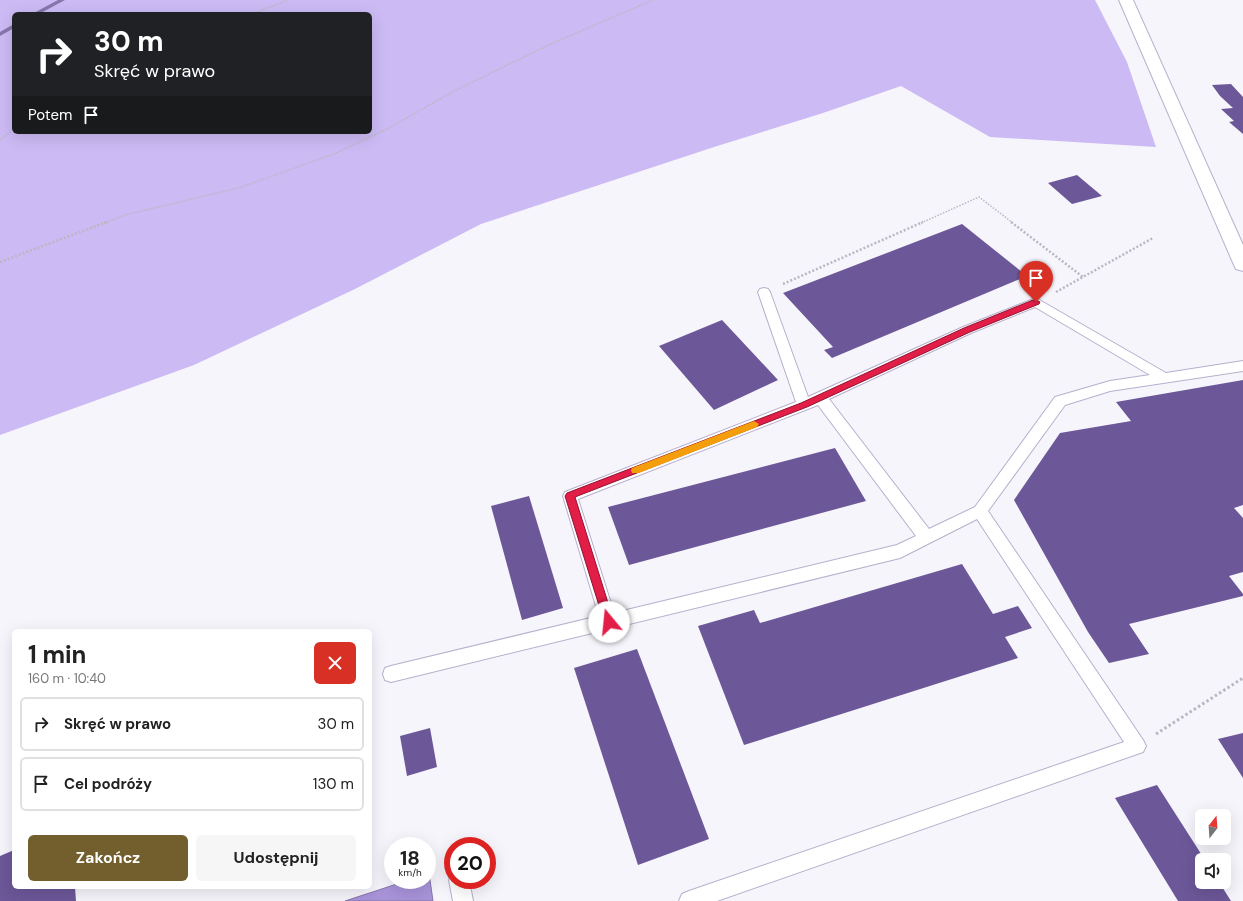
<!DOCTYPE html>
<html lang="pl">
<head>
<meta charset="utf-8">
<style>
  :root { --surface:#fff; --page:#f6f6f6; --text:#222; --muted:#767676; --line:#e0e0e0; --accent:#725f2d }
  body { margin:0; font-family:"DM Sans",sans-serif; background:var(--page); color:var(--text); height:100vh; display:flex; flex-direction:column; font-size:15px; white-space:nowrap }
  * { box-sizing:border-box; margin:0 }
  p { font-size:13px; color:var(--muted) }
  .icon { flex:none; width:22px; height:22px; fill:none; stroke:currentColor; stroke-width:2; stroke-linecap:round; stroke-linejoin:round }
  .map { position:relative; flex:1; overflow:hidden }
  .sheet { position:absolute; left:12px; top:629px; width:360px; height:260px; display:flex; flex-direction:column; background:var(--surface); border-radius:6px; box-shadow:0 4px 16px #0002 }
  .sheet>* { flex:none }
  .top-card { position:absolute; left:12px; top:12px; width:360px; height:122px; border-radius:6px; box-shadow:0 4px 16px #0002; background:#202124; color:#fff; overflow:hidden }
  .needle { width:26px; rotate:17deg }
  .fabs { position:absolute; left:1195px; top:809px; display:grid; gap:8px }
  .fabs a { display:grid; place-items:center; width:36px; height:36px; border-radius:6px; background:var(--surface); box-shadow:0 4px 16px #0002; font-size:20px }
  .speed { position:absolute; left:384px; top:837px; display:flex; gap:8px; font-size:20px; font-weight:700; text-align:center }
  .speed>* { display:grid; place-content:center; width:52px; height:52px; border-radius:50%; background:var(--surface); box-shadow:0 4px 16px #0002; line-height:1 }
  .speed small { font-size:10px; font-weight:400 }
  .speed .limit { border:6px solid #d22; background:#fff; color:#111 }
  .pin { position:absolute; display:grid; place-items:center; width:34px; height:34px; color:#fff; margin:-41px -17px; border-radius:50% 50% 50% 0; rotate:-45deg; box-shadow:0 0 4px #0007 }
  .pin .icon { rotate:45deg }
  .me { position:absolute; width:44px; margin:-22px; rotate:343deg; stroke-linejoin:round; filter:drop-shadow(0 0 3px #0008) }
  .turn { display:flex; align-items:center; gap:14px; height:84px; padding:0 16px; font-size:18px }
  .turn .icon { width:52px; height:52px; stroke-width:2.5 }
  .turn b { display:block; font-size:28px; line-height:34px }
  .then { display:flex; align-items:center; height:38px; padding:0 16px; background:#0003; gap:8px; font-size:15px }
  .round { display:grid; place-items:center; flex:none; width:42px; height:42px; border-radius:6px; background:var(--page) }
  .headline { display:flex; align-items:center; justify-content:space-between; height:68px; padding:0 16px }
  h1 { font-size:24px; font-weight:700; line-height:30px }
  .cta { display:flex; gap:8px; margin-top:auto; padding:8px 16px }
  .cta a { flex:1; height:46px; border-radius:6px; background:var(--accent); color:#fff; font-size:16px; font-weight:700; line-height:46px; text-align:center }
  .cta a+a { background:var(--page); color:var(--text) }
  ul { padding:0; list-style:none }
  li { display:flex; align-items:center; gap:12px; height:54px; margin:0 8px 6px; padding:0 8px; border:2px solid var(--line); border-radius:6px }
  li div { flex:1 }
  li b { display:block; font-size:15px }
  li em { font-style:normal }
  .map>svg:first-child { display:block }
</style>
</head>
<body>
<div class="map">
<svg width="1243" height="901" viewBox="0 0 1243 901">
  <rect width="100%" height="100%" fill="#f7f5fc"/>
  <path fill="#cbbaf4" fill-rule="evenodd" d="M0 0H1095L1127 62 1156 147 990 137 901 86 823 113 714 147 481 224 355 289 194 365 0 435ZM14 14H370V132H14Z"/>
  <polygon fill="#a893d9" stroke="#8676ab" points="429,873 433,901 345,901 409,880 427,880 427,874"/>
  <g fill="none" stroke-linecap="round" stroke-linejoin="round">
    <g fill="#8676ab" fill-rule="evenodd">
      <polygon points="58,0 65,0 39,14 32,14"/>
      <polygon points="14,24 14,28 0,36 0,32"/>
    </g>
  </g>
  <g fill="#6c5798">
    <polygon points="1231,84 1243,97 1243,134 1229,122 1234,121 1221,109 1233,108 1220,96 1212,85"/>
    <polygon points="1077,175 1102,196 1072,204 1048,183"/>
    <polygon points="962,224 1027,276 832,358 824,350 833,347 783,293"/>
    <polygon points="722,320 778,380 714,410 659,346"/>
    <polygon points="1243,380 1243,505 1234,508 1243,518 1243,572 1229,576 1243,594 1243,596 1129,624 1149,654 1109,663 1088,632 1014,500 1060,433 1131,421 1116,402"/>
    <polygon points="835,448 866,501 629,565 608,507"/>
    <polygon points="529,496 563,608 522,620 491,506"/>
    <polygon points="962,564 993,614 1018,606 1032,628 1005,637 1018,658 744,745 698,626 754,610 760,623"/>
    <polygon points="637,649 709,839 638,865 574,668"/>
    <polygon points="430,728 437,767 407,776 400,736"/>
    <polygon points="1243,733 1243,778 1218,739"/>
    <polygon points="1157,785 1205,860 1202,860 1202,882 1219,882 1231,901 1178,901 1115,798"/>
    <polygon points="14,850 14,887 75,887 76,901 0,901 0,856"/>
  </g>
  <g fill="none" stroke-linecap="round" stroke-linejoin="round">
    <g stroke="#b7afcd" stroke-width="2">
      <g id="lane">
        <path d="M764 288 768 289 770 292 808 397 963 327 1036 298 1166 373 1243 361V371L1110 391 1065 405 988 511 1143 740 1146 746 1143 752 717 901H679L682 894 689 891 1124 742 977 519 900 558 391 682 385 680 383 674 385 668 391 666 599 616 563 496 565 492 796 402 758 292 760 289ZM1035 307 1150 375 1110 381 1055 397 975 507 929 529 829 399 971 333ZM818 405 916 536 897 545 614 613 578 499Z"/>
        <polygon points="452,873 453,880 469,880 473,901 453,901 449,880"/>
      </g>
    </g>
    <g stroke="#b7afcd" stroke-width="2">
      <polygon id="secondary" points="1119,0 1133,0 1243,245 1243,271 1236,269 1234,265"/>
    </g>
    <g stroke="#bab7c0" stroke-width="1.5" stroke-dasharray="1.5 1.5" stroke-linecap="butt">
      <polyline points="252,14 288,0"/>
      <polyline points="0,140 14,129"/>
      <polyline points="104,223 125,215 242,187 336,153 387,129 456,90 553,43 653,0"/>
      <polyline points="921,223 979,197 1013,223"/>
    </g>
    <g stroke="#bab7c0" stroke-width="2.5" stroke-dasharray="2 2" stroke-linecap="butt">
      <polyline points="1011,222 1083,277"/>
      <polyline points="0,262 107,222"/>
      <polyline points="783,284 923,222"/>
      <polyline points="1056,292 1153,238"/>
    </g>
    <polyline stroke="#bab7c0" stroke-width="3" stroke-dasharray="2.5 2.5" stroke-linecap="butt" points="1156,734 1243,678"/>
    <use href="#lane" fill="#fff" fill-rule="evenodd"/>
    <use href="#secondary" fill="#fff" fill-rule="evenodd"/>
  </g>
  <polygon fill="#e11d48" stroke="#92132f" points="1033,300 1036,300 1040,302 1039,304 970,332 807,407 575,497 614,622 613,625 609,626 605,625 565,496 567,493 801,403 964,328"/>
  <polygon fill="#f59e0b" points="754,421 759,424 757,427 639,473 632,473 631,470 632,468"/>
</svg>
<div class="fabs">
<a><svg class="needle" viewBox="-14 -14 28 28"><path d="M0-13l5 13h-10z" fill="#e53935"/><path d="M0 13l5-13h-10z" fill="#767676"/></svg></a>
<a><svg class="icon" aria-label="sound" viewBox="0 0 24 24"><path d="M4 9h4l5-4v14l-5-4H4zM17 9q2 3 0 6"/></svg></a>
</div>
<div class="speed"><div>18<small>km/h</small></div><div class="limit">20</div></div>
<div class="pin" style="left:1036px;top:302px;background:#d93025"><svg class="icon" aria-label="arrive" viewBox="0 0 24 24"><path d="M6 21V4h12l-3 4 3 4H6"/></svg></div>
<svg class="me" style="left:609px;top:622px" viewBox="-20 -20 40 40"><circle r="19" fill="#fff"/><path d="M0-13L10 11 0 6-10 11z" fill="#e11d48"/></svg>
<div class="top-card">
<div class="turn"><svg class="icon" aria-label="right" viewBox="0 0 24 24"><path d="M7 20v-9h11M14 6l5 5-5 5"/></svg><div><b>30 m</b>Skręć w prawo</div></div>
<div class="then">Potem<svg class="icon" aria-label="arrive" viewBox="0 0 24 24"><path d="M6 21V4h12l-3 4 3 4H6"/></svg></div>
</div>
<section class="sheet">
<div class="headline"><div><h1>1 min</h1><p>160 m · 10:40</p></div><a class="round" style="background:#d93025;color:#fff"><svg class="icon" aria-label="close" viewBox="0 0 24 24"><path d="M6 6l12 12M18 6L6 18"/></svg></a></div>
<ul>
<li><svg class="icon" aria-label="right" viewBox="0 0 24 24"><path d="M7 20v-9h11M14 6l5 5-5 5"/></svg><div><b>Skręć w prawo</b></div><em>30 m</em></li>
<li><svg class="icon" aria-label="arrive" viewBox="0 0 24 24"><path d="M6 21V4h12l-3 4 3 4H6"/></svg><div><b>Cel podróży</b></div><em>130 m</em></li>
</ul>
<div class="cta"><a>Zakończ</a><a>Udostępnij</a></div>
</section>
</div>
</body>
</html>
